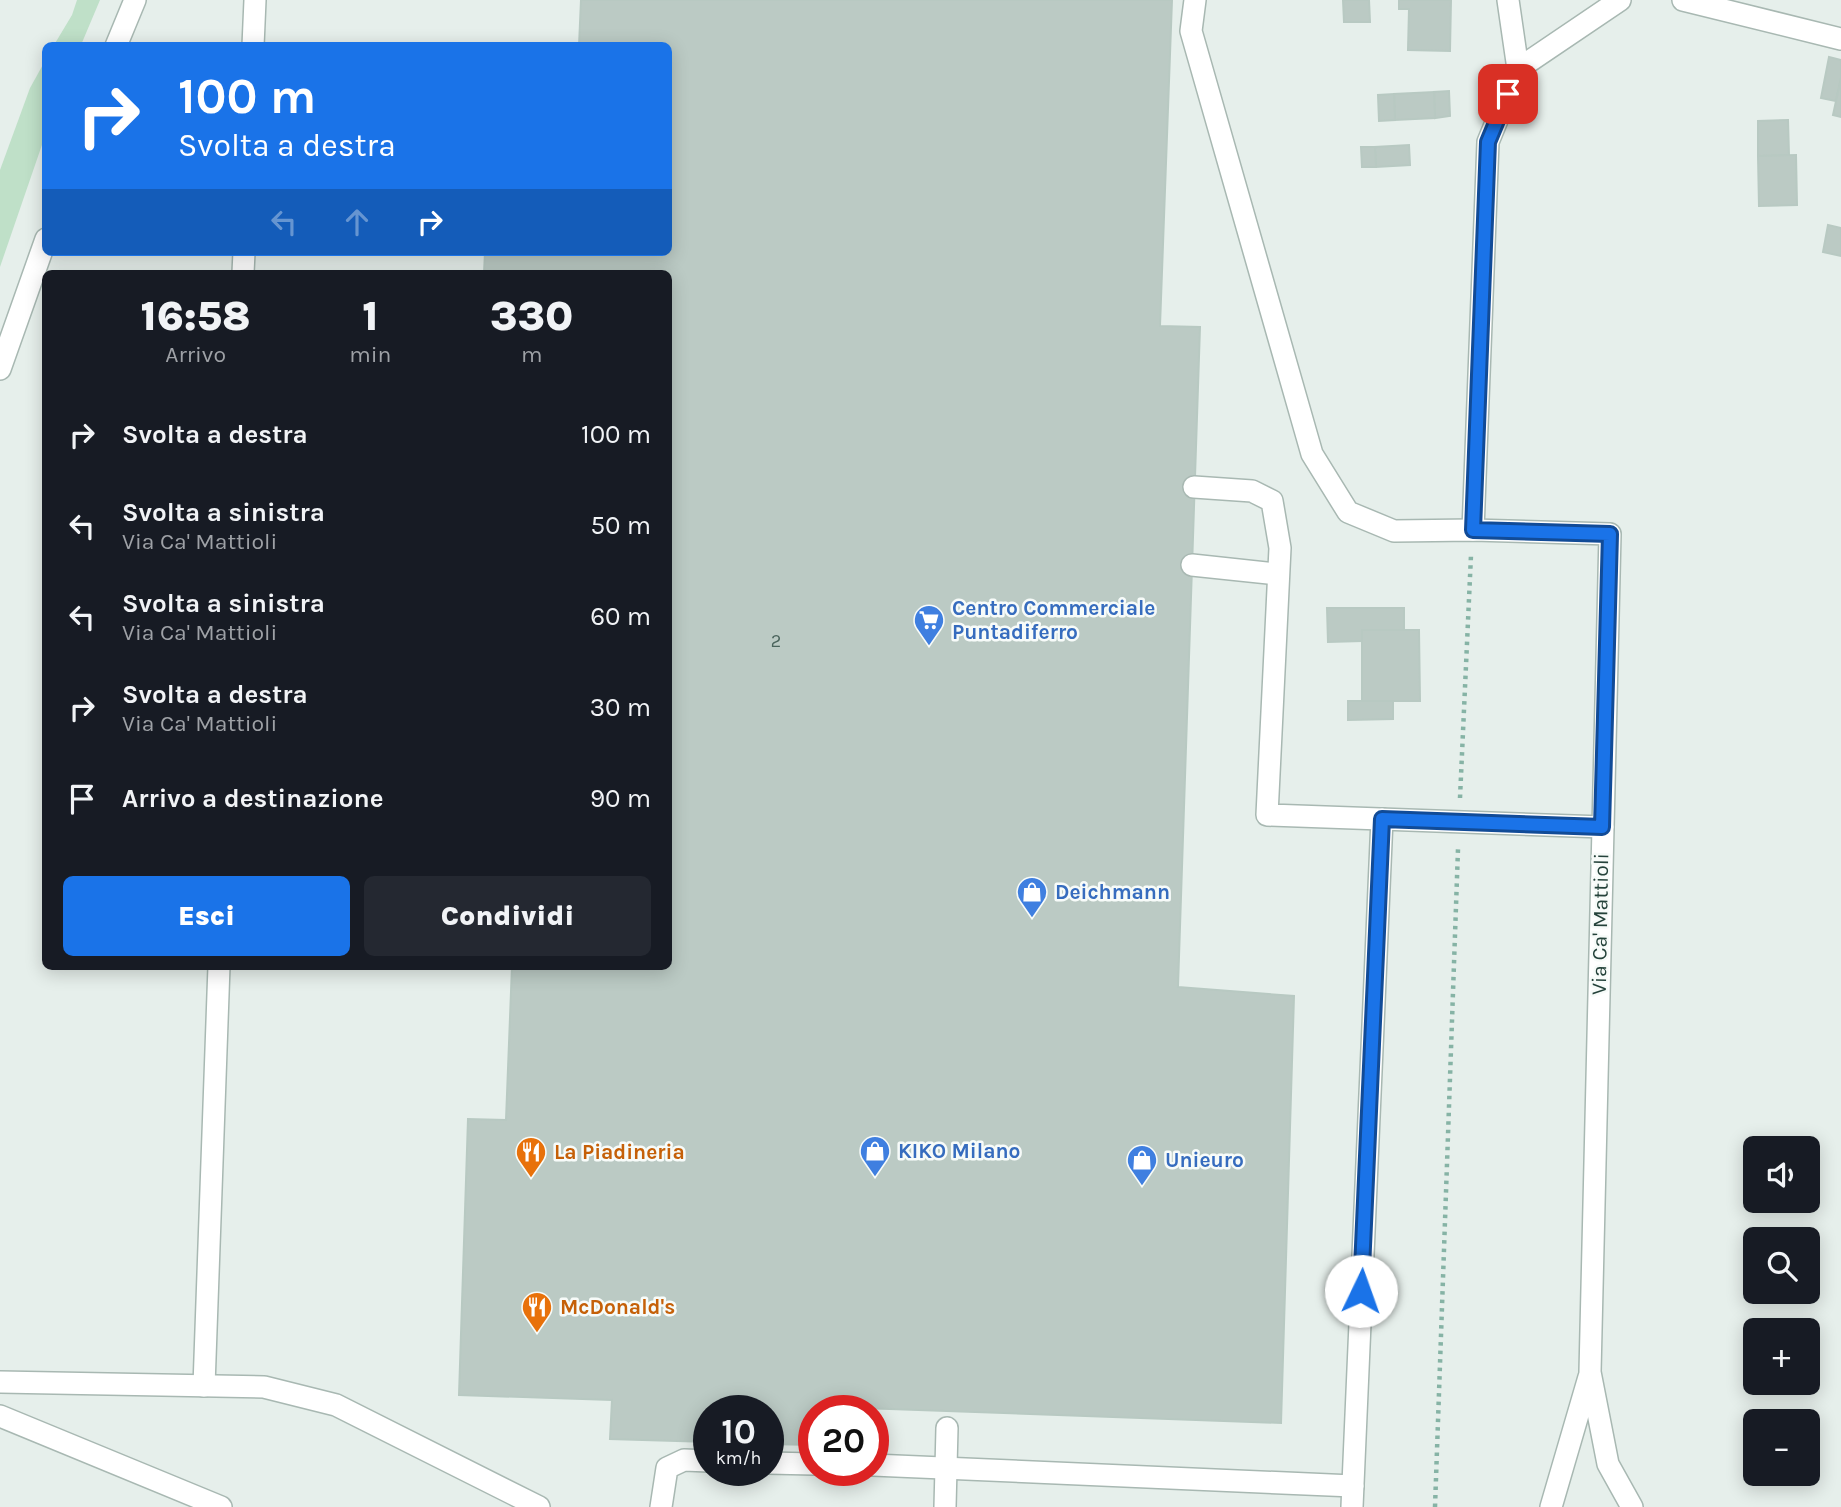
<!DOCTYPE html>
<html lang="it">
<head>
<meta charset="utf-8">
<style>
  :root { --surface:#171b24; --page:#242831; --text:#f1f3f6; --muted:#9ea1a6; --accent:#1a73e8 }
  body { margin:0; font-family:Karla,sans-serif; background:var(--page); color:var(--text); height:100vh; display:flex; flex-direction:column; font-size:26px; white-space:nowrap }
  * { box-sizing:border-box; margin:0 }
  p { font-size:23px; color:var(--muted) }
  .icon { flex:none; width:38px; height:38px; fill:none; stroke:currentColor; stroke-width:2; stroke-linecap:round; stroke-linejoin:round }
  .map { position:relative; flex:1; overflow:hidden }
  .drawer { position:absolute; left:42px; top:270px; width:630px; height:700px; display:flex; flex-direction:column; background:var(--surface); border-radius:10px; box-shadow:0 4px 18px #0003 }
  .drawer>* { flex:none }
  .hud { position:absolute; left:42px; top:42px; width:630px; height:214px; border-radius:10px; box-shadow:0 4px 18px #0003; background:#1a73e8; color:#fff; overflow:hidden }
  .buttons { position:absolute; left:1743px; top:1136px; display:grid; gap:14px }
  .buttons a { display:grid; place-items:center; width:77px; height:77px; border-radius:10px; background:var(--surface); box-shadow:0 4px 18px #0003; font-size:35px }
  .speed { position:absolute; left:693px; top:1395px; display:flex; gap:14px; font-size:35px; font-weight:700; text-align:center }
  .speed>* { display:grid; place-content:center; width:91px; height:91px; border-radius:50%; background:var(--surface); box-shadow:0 4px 18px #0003; line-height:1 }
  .speed small { font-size:18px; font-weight:400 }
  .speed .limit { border:10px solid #d22; background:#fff; color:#111 }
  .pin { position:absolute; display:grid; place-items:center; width:60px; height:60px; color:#fff; margin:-30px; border-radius:14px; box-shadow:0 4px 10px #0006 }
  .me { position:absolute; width:77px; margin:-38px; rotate:3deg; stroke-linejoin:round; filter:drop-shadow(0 0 5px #0008) }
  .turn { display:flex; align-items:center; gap:24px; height:147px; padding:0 21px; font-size:32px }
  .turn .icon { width:91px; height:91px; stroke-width:2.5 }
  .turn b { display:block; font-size:49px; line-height:60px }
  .lanes { display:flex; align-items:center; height:66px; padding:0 21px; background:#0003; justify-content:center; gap:35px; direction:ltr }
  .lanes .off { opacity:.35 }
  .eta { display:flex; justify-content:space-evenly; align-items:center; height:119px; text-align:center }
  .eta b { font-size:42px; font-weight:800; line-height:49px }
  .cta { display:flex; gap:14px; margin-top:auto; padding:14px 21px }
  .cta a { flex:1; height:80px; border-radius:10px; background:var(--accent); color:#fff; font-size:28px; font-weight:800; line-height:80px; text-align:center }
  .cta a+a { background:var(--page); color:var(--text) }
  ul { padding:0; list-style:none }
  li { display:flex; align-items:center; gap:21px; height:91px; padding:0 21px }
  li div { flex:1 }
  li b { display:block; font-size:26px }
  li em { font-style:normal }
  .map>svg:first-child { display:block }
</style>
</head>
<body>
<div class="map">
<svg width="1841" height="1507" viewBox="0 0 1841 1507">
  <rect width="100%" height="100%" fill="#e6efeb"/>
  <g fill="#bfe0c8">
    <polygon points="77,0 100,0 81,45 54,45 72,15"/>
    <polygon points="45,61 45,136 0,267 0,170 30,88"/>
  </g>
  <g fill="#bbcac4" stroke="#b8c9c2" stroke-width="2">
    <polygon points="581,0 1172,0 1160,326 1200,327 1178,987 1294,996 1281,1423 861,1408 861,1410 814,1410 814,1445 768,1444 768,1410 709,1410 709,1442 610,1439 612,1400 459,1395 468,1119 506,1120 512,966 668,966 668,273 484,273 485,252 668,252 668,46 579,46"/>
    <polygon points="1343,0 1369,0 1370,22 1344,22"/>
    <polygon points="1399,0 1451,0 1450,51 1408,50 1409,9 1399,9"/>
    <polygon points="1829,57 1841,60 1841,78 1836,101 1821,98"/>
    <polygon points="1841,78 1841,117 1833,115"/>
    <polygon points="1449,91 1450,116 1435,118 1434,92"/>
    <polygon points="1434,92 1435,118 1395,120 1394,94"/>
    <polygon points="1394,94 1395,120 1379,121 1378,95"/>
    <polygon points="1788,120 1789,155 1758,156 1758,121"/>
    <polygon points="1409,145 1410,165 1376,167 1375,147"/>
    <polygon points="1361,147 1375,147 1376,167 1362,167"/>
    <polygon points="1796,155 1797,205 1759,206 1758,156"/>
    <polygon points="1828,225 1841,228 1841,256 1823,252"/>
    <polygon points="1327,608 1404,608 1404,630 1362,630 1362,641 1328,642"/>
    <polygon points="1362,630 1419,630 1420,701 1362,701"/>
    <polygon points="1348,701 1393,701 1393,719 1348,720"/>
  </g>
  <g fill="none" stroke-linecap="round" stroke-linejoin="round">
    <g stroke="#a8b8b2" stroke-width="24">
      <g id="minor">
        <polyline points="1195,0 1191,31 1312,454 1348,512 1394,531 1473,530 1610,534 1590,1372 1608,1464 1632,1507"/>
        <polyline points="1683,0 1841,39"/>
        <polyline points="116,46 135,0"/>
        <polyline points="253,46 255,0"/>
        <polyline points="1518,69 1620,0"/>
        <polyline points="243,273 244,252"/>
        <polyline points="0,369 46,239"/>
        <polyline points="1194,487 1252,491 1272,501 1280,548 1267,815 1603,827"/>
        <polyline points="1473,530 1488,142 1518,69 1508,0"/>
        <polyline points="1192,565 1277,574"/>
        <polyline points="0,1382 264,1387 336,1405 539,1507"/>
        <polyline points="204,1386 219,966"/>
        <polyline points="0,1416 221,1507"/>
        <polyline points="768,1463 814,1464"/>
        <polyline points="873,1465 1353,1486"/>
        <polyline points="661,1507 667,1468 684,1460 709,1461"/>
        <polyline points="945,1507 947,1428"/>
        <polyline points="1352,1507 1382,819"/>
        <polyline points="1551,1507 1589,1377"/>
      </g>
    </g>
    <g stroke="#86b3a5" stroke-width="4.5" stroke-dasharray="3.5 5" stroke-linecap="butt">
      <polyline points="1460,798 1471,555"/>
      <polyline points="1435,1507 1458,849"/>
    </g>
    <use href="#minor" stroke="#fff" stroke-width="21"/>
  </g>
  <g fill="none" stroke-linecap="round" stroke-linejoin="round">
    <g stroke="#114b97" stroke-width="18">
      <polyline id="route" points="1361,1291 1382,819 1602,827 1610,534 1473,530 1488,142 1508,94"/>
    </g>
    <use href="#route" stroke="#1a73e8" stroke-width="12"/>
  </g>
  <defs>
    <g id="supermarket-pin" transform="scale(1.575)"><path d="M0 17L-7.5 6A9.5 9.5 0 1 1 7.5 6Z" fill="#3f7fe0" stroke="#f7fbf9"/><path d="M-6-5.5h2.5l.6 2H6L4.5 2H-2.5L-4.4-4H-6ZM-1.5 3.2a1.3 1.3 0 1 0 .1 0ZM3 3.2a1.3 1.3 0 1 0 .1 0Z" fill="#fff"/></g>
    <g id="shop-pin" transform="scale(1.575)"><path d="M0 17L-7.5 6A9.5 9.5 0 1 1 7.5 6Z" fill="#3f7fe0" stroke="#f7fbf9"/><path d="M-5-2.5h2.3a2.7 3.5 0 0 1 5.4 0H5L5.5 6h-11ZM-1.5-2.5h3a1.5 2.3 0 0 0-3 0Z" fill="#fff"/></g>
    <g id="restaurant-pin" transform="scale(1.575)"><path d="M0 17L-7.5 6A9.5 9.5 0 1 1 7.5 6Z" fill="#e8710a" stroke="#f7fbf9"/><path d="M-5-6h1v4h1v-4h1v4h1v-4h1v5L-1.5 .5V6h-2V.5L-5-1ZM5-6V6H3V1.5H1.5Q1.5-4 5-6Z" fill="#fff"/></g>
  </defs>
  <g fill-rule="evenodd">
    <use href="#supermarket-pin" x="929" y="620"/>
    <use href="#shop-pin" x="1032" y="892"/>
    <use href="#shop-pin" x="875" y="1151"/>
    <use href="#restaurant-pin" x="531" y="1152"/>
    <use href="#shop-pin" x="1142" y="1160"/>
    <use href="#restaurant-pin" x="537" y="1307"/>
  </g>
  <g text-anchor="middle" stroke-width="5" stroke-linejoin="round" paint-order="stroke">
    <g font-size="18" fill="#4a645c">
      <text x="776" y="647">2</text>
    </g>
    <g font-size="21" font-weight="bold" fill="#366cbe" stroke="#f7fbf9" text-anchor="start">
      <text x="952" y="615">Centro Commerciale<tspan x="952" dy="24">Puntadiferro</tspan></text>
      <text x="1055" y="899">Deichmann</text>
      <text x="898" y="1158">KIKO Milano</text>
      <text x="1165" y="1167">Unieuro</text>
    </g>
    <g font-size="21" fill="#24423a" stroke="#f7fbf9">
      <text transform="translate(1600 924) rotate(-89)" y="7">Via Ca' Mattioli</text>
    </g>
    <g font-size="21" font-weight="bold" fill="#c56008" stroke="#f7fbf9" text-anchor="start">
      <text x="554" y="1159">La Piadineria</text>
      <text x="560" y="1314">McDonald's</text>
    </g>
  </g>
</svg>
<div class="buttons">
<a><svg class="icon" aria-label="sound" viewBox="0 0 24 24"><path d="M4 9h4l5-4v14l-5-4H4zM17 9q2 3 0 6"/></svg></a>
<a><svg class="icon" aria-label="search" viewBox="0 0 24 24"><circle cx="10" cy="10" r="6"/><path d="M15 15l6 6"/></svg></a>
<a>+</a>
<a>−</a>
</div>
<div class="speed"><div>10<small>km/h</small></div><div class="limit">20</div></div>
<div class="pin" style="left:1508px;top:94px;background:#d93025"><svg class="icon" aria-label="arrive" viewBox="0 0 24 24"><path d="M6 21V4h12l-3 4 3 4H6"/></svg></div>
<svg class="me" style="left:1361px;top:1291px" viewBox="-20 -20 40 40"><circle r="19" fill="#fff"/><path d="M0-13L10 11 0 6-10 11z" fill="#1a73e8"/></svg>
<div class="hud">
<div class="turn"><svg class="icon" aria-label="right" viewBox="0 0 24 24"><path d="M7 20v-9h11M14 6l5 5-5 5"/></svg><div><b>100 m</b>Svolta a destra</div></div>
<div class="lanes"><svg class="icon off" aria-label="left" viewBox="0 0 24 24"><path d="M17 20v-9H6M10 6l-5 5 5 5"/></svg><svg class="icon off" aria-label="ahead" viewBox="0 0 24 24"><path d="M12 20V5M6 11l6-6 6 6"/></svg><svg class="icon" aria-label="right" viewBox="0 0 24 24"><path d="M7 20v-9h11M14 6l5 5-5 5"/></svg></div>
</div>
<section class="drawer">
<div class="eta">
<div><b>16:58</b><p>Arrivo</p></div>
<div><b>1</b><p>min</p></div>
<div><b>330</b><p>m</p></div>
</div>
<ul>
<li><svg class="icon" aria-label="right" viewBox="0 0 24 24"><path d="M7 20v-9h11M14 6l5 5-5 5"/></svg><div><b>Svolta a destra</b></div><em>100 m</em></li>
<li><svg class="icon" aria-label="left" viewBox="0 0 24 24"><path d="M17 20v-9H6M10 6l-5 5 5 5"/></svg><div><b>Svolta a sinistra</b><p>Via Ca' Mattioli</p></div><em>50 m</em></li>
<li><svg class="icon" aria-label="left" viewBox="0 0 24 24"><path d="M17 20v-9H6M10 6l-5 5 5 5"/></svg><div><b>Svolta a sinistra</b><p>Via Ca' Mattioli</p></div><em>60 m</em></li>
<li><svg class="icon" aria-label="right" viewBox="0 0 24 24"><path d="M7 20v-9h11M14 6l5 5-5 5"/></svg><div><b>Svolta a destra</b><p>Via Ca' Mattioli</p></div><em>30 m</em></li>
<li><svg class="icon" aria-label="arrive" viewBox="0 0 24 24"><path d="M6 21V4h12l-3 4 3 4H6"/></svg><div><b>Arrivo a destinazione</b></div><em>90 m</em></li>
</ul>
<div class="cta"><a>Esci</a><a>Condividi</a></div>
</section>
</div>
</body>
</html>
